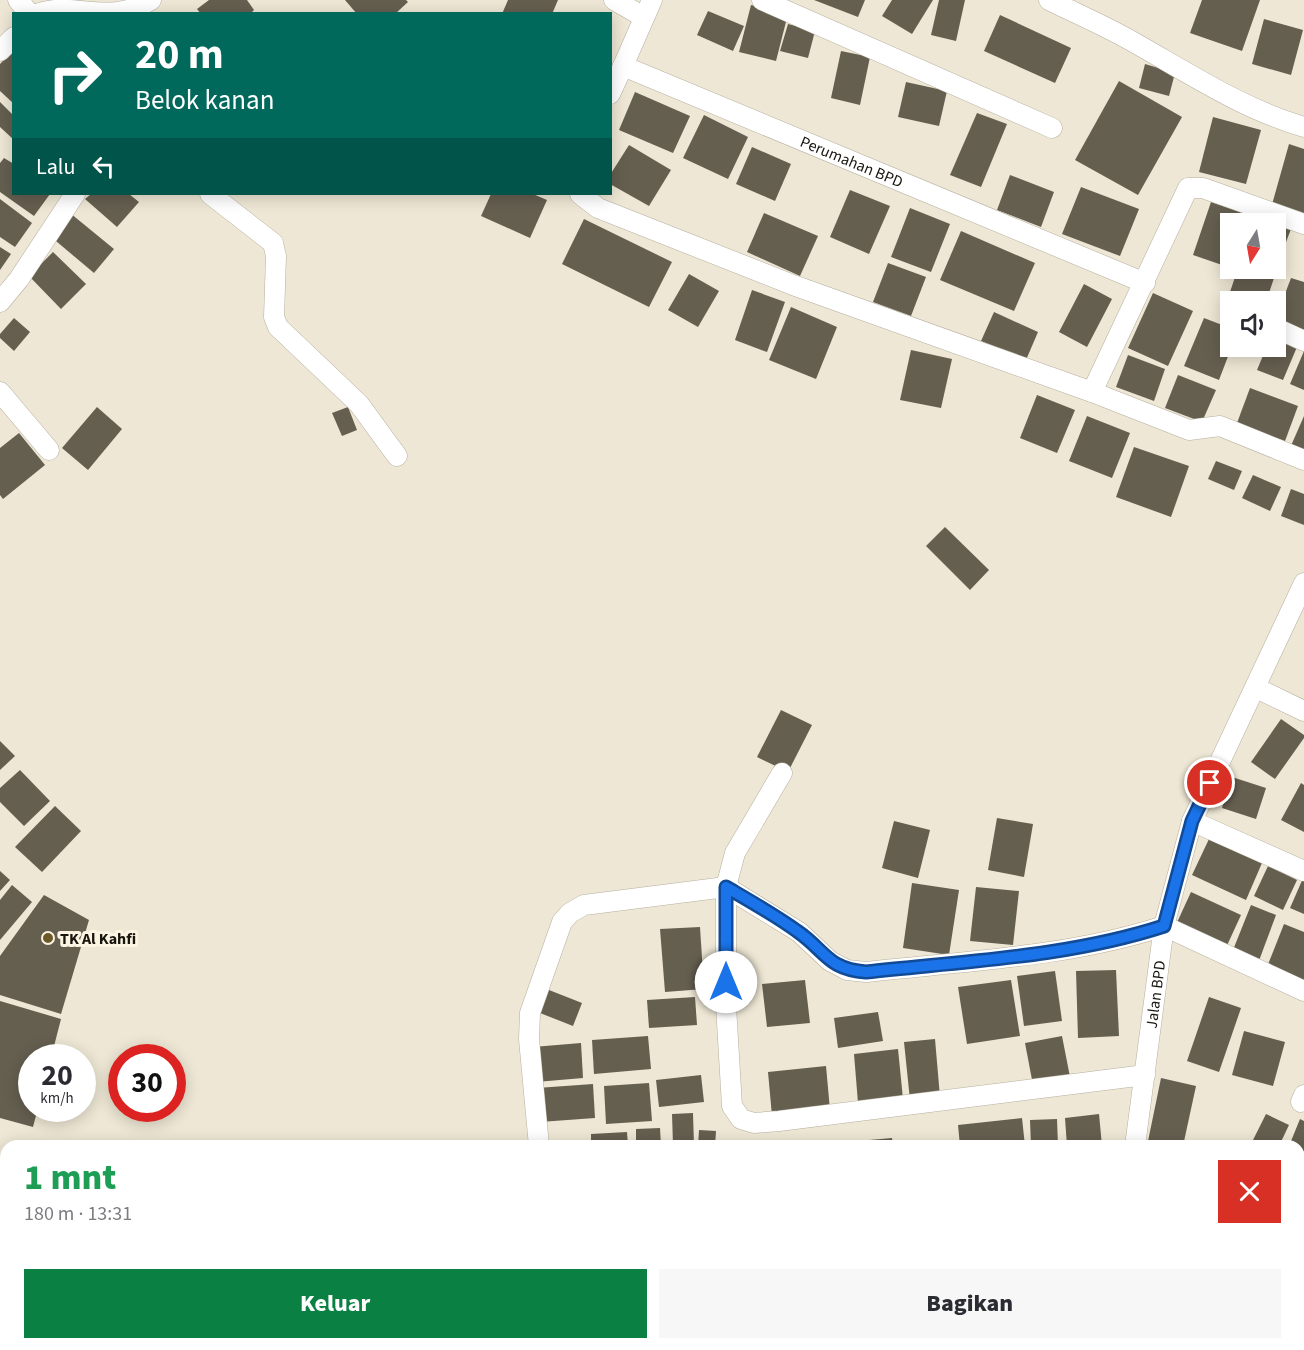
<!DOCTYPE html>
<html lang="id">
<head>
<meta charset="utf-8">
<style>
  :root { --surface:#fff; --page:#f7f7f7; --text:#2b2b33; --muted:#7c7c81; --accent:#0b8043 }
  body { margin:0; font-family:"Source Sans 3",sans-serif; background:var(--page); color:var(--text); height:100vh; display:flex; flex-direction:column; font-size:22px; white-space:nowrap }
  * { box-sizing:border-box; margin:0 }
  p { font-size:20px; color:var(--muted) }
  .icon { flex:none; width:33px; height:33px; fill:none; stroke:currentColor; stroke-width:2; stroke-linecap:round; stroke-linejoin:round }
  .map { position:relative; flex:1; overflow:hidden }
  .drawer { position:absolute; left:0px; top:1140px; width:1305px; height:210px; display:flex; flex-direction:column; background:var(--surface); border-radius:18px 18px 0 0; box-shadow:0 3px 15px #0003 }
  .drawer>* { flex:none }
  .guide { position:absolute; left:12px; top:12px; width:600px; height:183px; border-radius:0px; box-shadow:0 3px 15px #0003; background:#00695c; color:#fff; overflow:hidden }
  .needle { width:39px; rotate:191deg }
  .tools { position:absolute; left:1220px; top:213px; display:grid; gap:12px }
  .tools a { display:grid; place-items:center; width:66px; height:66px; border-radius:0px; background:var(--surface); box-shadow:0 3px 15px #0003; font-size:30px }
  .speed { position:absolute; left:18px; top:1044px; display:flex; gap:12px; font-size:30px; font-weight:700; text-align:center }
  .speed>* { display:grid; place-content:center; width:78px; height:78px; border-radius:50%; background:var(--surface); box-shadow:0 3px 15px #0003; line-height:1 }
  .speed small { font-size:15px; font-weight:400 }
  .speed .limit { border:9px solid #d22; background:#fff; color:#111 }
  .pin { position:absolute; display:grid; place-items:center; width:51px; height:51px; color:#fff; margin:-26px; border:3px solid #fff; border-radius:50%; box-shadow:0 2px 6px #0007 }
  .me { position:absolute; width:66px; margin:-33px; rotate:0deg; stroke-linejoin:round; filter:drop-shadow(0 0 4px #0008) }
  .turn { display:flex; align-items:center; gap:21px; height:126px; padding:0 24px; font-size:27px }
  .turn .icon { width:78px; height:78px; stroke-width:2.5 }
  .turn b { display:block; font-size:42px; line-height:51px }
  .then { display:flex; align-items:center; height:57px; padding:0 24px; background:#0003; gap:12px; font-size:22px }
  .round { display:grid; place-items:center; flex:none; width:63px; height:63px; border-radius:0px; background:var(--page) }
  .head { display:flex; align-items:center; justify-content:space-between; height:102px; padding:0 24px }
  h1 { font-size:36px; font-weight:800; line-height:45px; color:#1e9e55 }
  .action { display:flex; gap:12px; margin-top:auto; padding:12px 24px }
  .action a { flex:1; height:69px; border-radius:0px; background:var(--accent); color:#fff; font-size:24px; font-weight:800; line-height:69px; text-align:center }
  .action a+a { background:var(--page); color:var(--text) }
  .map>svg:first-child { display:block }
</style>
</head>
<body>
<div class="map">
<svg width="1304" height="1350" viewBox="0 0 1304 1350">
  <rect width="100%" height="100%" fill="#eee7d5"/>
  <g fill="#655f50">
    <polygon points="209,0 247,0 254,10 250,14 201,14 197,9"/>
    <polygon points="345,0 406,0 408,2 395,14 357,14"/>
    <polygon points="508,0 558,0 552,14 502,14"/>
    <polygon points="814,0 865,0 858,17"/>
    <polygon points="892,0 933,0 912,34 882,16"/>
    <polygon points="939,0 965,0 956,41 931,35"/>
    <polygon points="1202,0 1260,0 1242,51 1190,33"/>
    <polygon points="751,5 788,14 776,61 739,52"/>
    <polygon points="708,11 744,26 733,51 697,35"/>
    <polygon points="1000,15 1071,48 1055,83 984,51"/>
    <polygon points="1264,19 1303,30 1291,75 1252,64"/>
    <polygon points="788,24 815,31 808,58 780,51"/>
    <polygon points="841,51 870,57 860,105 831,98"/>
    <polygon points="11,53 14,55 14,104 0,91 0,64"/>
    <polygon points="1145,64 1175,73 1169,96 1139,88"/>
    <polygon points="1119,81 1182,117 1138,195 1075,160"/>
    <polygon points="906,82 947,91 939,126 898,117"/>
    <polygon points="635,92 690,116 673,153 619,130"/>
    <polygon points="0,102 14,116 14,140 0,127"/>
    <polygon points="977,113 1007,124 981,187 950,175"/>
    <polygon points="704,115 748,137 728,179 683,158"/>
    <polygon points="1213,117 1261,130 1246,184 1199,172"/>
    <polygon points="1289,144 1304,149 1304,217 1271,208"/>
    <polygon points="629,145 671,170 649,206 610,184 610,175"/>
    <polygon points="752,147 791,164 775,201 736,184"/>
    <polygon points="4,158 14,164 14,194 50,194 34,216 0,192 0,163"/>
    <polygon points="1010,175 1054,192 1041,227 997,210"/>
    <polygon points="1081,187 1139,209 1120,256 1062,234"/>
    <polygon points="850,190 890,206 869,254 830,237"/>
    <polygon points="91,194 129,194 139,202 117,227 85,199"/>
    <polygon points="491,194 533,194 547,200 530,238 481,216"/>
    <polygon points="0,199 32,223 15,247 0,237"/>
    <polygon points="1211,202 1243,213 1239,224 1230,224 1230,251 1225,266 1193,255"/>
    <polygon points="910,208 950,224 931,272 891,257"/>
    <polygon points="70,213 114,249 94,273 50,236"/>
    <polygon points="764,213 818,236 800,276 747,252"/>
    <polygon points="584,219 672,262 649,307 562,264"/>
    <polygon points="1275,223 1291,229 1278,263 1275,262"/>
    <polygon points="961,231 1035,263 1014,311 940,280"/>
    <polygon points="0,247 11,254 0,270"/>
    <polygon points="53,252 86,284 61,309 29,276"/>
    <polygon points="888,263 926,277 911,316 873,302"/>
    <polygon points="1238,268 1266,268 1276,272 1266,302 1256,302 1230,292"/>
    <polygon points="689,274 719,291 698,327 668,310"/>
    <polygon points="1291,278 1304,282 1304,331 1275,320"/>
    <polygon points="1084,284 1112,299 1087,347 1059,332"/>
    <polygon points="752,290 785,302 767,352 735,340"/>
    <polygon points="1153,293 1193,311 1168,366 1128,348"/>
    <polygon points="791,307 837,327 816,379 769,360"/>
    <polygon points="994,312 1038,332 1026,360 981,341"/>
    <polygon points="14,318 30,332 14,351 0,338 0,334"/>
    <polygon points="1204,318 1230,328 1230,346 1232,346 1219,380 1184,366"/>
    <polygon points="1275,337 1297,347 1283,380 1257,370 1267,346 1275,346"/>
    <polygon points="911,350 952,359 941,408 900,400"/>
    <polygon points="1304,351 1304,390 1290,384"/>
    <polygon points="1128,355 1165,369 1154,401 1116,387"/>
    <polygon points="1178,375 1216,390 1202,422 1165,408"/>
    <polygon points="1250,388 1298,406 1285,441 1237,423"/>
    <polygon points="1037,395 1075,410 1057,453 1020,438"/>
    <polygon points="97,407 122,429 88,470 62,448"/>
    <polygon points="348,407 357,430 342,436 332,413"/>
    <polygon points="1087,416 1130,433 1112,478 1069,461"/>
    <polygon points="1304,416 1304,454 1290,448"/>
    <polygon points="19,433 45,465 3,499 0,495 0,448"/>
    <polygon points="1134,447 1189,466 1171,517 1116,497"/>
    <polygon points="1216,461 1242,471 1234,490 1208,479"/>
    <polygon points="1253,475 1281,487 1270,511 1242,498"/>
    <polygon points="1291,489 1304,494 1304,525 1281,516"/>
    <polygon points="945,527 989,570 970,590 926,546"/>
    <polygon points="781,710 812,725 788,772 757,757"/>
    <polygon points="1281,719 1304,735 1304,738 1275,779 1251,762"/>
    <polygon points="0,741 15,756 0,770"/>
    <polygon points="20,770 50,801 24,826 0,802 0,788"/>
    <polygon points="1232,777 1266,788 1256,819 1222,808"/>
    <polygon points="1301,783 1304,785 1304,832 1281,820"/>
    <polygon points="55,806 81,831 42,872 15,847"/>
    <polygon points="997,818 1033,824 1024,877 988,870"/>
    <polygon points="894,821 930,830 918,878 882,868"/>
    <polygon points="1209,839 1262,863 1246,900 1192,875"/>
    <polygon points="1268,866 1297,880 1283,910 1254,896"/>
    <polygon points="0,871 10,880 0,891"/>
    <polygon points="1304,876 1304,914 1290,908"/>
    <polygon points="912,883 959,890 949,955 903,948"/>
    <polygon points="12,885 32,902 0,940 0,900"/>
    <polygon points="976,887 1019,891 1013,945 970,941"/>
    <polygon points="1191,892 1241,915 1224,952 1174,929"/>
    <polygon points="44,895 89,920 61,1014 0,995 0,956"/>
    <polygon points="1251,905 1276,915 1257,966 1231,955"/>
    <polygon points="1284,924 1304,932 1304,982 1267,967"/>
    <polygon points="700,927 704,989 665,992 660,929"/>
    <polygon points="1116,970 1119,1036 1078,1038 1076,971"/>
    <polygon points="1055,971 1062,1021 1024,1026 1017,976"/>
    <polygon points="805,980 810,1023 767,1027 762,984"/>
    <polygon points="1011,980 1020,1036 967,1044 958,987"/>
    <polygon points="549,990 582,1003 573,1026 540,1013"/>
    <polygon points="695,997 697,1025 649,1028 647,1000"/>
    <polygon points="1209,997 1241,1008 1219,1072 1187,1061"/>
    <polygon points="0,1001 61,1019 51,1058 32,1058 32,1108 38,1108 33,1127 0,1118"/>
    <polygon points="878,1012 883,1041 838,1048 834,1018"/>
    <polygon points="1244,1031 1285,1042 1273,1086 1232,1075"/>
    <polygon points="648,1036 651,1069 594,1074 592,1040"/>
    <polygon points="1062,1036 1070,1077 1033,1085 1025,1043"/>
    <polygon points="935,1039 940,1097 910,1100 904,1042"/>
    <polygon points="581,1043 583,1078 536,1082 533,1047"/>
    <polygon points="898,1049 903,1099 858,1103 854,1054"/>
    <polygon points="826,1066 830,1110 772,1116 768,1072"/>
    <polygon points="701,1075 704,1102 659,1107 656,1080"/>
    <polygon points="1161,1078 1196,1086 1183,1146 1147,1146"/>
    <polygon points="649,1083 652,1121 606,1124 604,1086"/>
    <polygon points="593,1084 595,1118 540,1122 537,1088"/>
    <polygon points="693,1113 694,1146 673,1146 672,1114"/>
    <polygon points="1099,1114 1102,1146 1067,1146 1065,1118"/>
    <polygon points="1266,1114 1289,1125 1279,1146 1250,1146"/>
    <polygon points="1022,1118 1025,1146 960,1146 958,1125"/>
    <polygon points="1057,1119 1058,1146 1031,1146 1030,1120"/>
    <polygon points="1300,1119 1304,1121 1304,1176 1299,1174 1299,1146 1289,1146"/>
    <polygon points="660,1128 661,1146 636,1146 636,1129"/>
    <polygon points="699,1130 716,1131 715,1146 698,1146"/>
    <polygon points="627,1132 628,1146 591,1146 591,1134"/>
    <polygon points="892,1138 893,1146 858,1146 858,1141"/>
    <polygon points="573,1344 608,1344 609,1350 575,1350"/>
    <polygon points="724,1344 763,1344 764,1350 725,1350"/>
    <polygon points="1035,1344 1077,1344 1076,1350 1034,1350"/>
    <polygon points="1122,1344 1162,1344 1159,1350 1119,1350"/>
    <polygon points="1189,1344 1218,1344 1215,1350 1203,1350"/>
  </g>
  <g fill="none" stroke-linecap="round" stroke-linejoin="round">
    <g stroke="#b6af9e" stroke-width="21">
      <g id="minor">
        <polyline points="18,0 30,14"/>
        <polyline points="614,0 644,17"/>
        <path id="s1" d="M652 0 623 66 1145 283"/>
        <polyline points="762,0 1052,128"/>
        <path d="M1049 0C1077 14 1108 27 1135 43 1190 74 1243 109 1304 127"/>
        <path d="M37 14C72 0 108 27 151 0"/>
        <polyline points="0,51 14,37"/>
        <polyline points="610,94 623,66"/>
        <polyline points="210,194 273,243 276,256 274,317 278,327 359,404 397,456"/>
        <polyline points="580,194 598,208 793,285 1092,392 1189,430 1220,426 1304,460"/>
        <polyline points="0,302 19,279 75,194"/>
        <polyline points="1278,329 1304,341"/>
        <polyline points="0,392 49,450"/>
        <polyline points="1092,392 1188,188 1203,188 1304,224"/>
        <polyline points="1256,688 1304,711"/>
        <polyline points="782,773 735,853 726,887 726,1006 732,1106 741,1119 754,1123 779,1121 1145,1075"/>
        <polyline points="1192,821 1304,871"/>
        <polyline points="1301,1102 1304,1095"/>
        <path d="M539 1146 529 1039 530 1013 562 922 570 913 584 905 726 887 799 932 830 961 847 970 866 972C966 961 1069 957 1164 926L1304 991"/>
        <path id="s2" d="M1135 1146 1164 926 1192 821 1304 583"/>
        <polyline points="561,1344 563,1350"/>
        <polyline points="973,1350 974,1344"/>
        <polyline points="1108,1350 1109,1344"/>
      </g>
    </g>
    <use href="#minor" stroke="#fff" stroke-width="20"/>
  </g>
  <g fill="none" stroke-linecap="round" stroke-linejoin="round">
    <g stroke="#114b97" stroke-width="15">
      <path id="route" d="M726 982V887C750 901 775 915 797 931 826 951 827 969 866 972 966 961 1069 957 1164 926L1192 821 1210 783"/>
    </g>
    <use href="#route" stroke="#1a73e8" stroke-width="10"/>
  </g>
  <circle fill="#6b5a28" stroke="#fbf4e2" stroke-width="2" cx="48" cy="938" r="6"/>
  <g text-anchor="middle" stroke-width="6" stroke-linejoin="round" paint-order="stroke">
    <g font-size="16" fill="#191610" stroke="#fbf4e2">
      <text dy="6" stroke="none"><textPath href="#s1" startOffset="320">Perumahan BPD</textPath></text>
      <text dy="6" stroke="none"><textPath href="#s2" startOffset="153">Jalan BPD</textPath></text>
    </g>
    <g font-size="16" font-weight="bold" fill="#191610" stroke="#fbf4e2" text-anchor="start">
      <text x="60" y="944">TK Al Kahfi</text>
    </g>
  </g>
</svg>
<div class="tools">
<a><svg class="needle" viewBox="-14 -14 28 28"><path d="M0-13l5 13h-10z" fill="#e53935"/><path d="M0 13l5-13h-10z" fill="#7c7c81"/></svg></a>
<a><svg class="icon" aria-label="sound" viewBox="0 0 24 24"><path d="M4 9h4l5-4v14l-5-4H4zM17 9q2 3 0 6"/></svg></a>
</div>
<div class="speed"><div>20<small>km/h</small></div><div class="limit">30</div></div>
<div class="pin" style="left:1210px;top:783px;background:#d93025"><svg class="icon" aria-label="arrive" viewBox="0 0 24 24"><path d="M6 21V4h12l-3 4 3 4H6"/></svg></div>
<svg class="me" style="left:726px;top:982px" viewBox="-20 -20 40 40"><circle r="19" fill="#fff"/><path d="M0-13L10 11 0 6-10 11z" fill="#1a73e8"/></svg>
<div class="guide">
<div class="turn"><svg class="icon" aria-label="right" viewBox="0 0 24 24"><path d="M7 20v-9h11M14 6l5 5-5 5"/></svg><div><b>20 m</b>Belok kanan</div></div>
<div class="then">Lalu<svg class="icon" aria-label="left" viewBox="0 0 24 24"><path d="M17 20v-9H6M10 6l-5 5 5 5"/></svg></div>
</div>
<section class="drawer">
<div class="head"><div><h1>1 mnt</h1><p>180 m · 13:31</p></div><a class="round" style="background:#d93025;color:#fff"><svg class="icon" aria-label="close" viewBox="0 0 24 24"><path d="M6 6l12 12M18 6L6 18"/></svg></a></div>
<div class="action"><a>Keluar</a><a>Bagikan</a></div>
</section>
</div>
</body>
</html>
